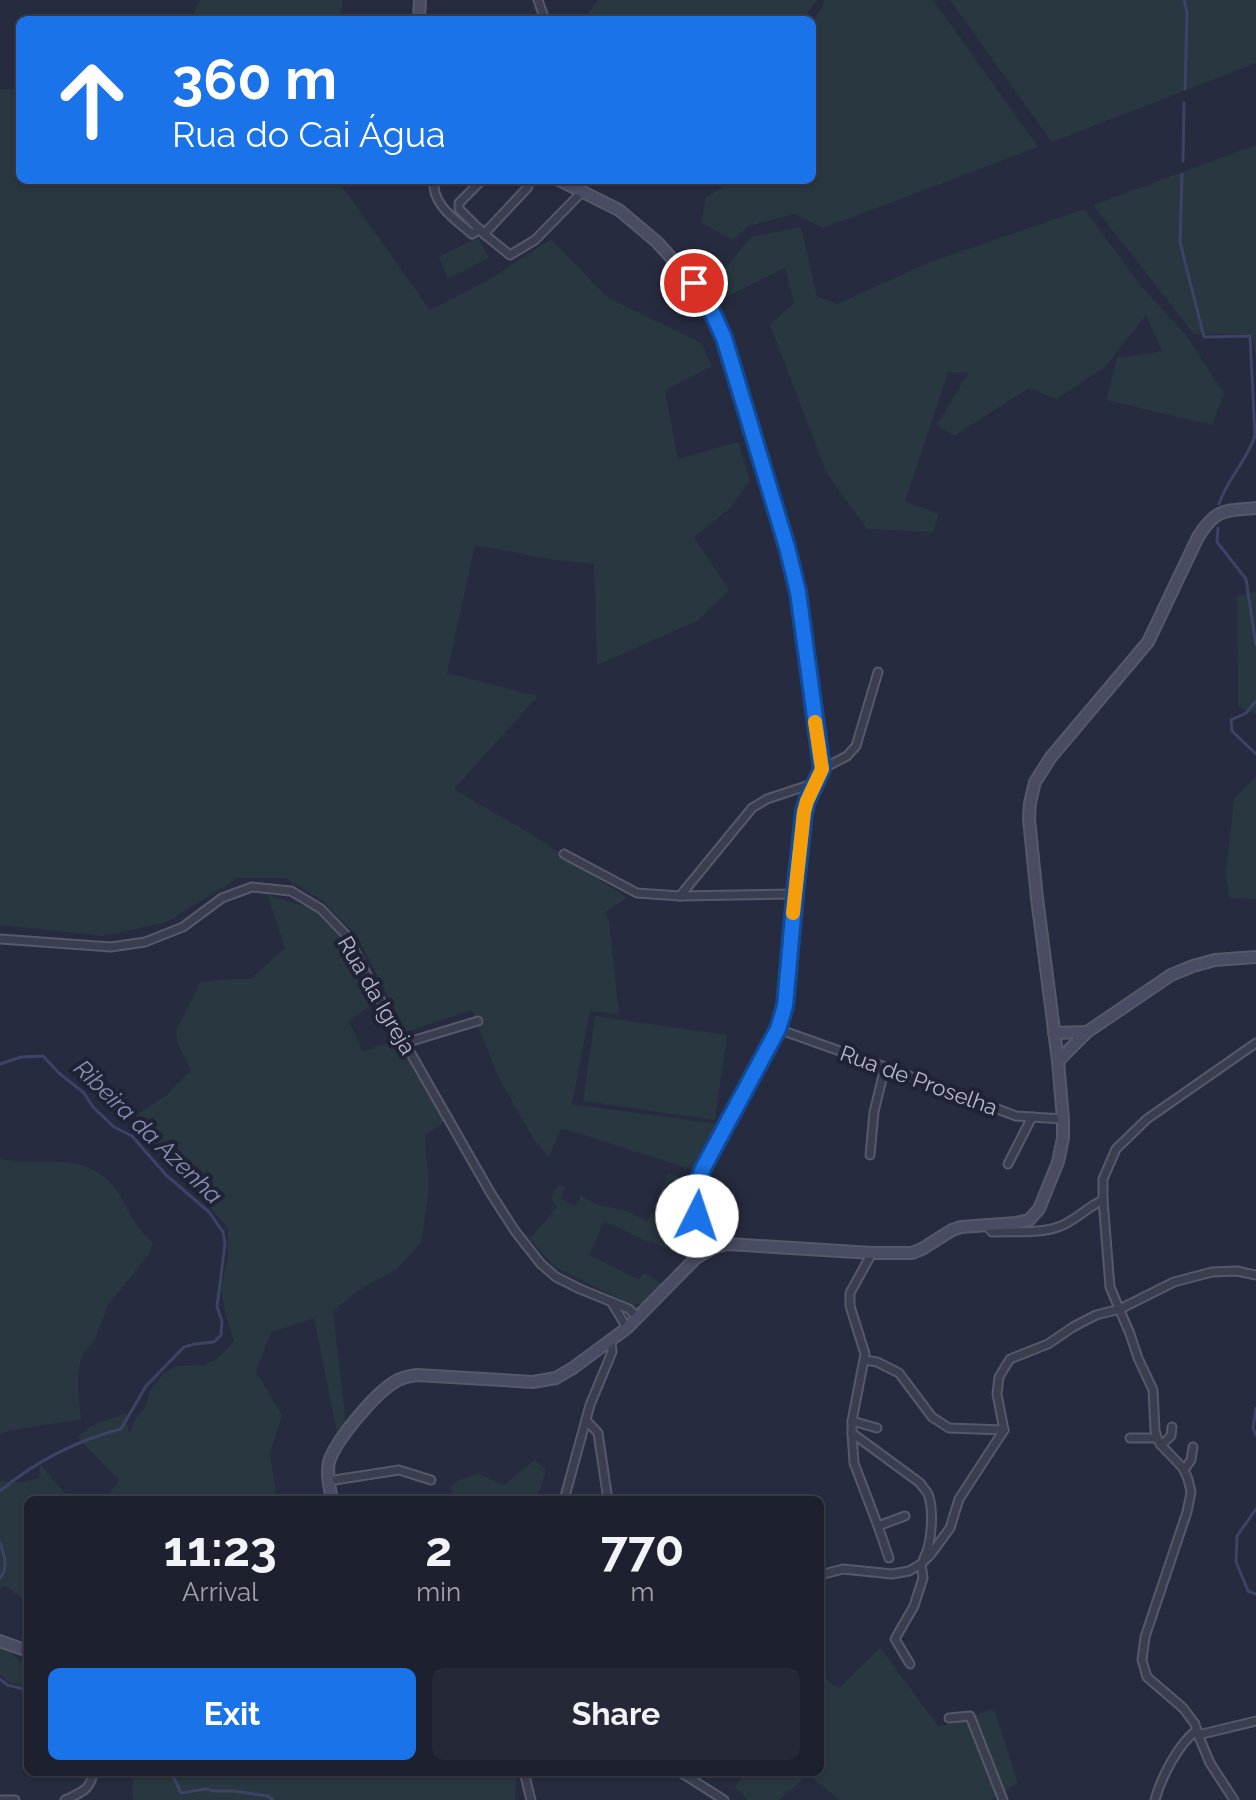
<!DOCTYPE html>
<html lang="en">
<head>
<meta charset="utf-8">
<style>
  :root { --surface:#1d202f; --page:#252837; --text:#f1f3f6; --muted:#a0a3aa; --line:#3b3e4b; --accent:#1a73e8 }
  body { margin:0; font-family:Raleway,sans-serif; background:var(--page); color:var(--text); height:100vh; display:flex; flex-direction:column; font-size:30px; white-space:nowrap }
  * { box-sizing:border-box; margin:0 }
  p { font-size:26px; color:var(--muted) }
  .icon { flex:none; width:44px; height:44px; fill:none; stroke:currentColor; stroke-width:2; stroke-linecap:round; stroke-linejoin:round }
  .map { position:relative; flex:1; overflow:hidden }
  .details { position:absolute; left:24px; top:1496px; width:800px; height:280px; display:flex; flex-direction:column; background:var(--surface); border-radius:12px; box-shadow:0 2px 6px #0004,0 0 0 2px var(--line) }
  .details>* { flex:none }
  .banner { position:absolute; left:16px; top:16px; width:800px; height:168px; border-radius:12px; box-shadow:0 2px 6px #0004,0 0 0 2px var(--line); background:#1a73e8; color:#fff; overflow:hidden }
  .pin { position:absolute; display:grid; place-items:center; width:68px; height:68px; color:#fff; margin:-34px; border:4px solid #fff; border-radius:50%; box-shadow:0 2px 8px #0007 }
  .me { position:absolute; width:88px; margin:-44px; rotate:4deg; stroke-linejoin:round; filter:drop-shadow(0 0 6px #0008) }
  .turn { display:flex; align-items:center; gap:28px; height:168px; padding:0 24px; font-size:36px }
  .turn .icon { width:104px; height:104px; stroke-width:2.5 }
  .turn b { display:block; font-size:56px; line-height:68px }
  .eta { display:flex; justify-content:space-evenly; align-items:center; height:136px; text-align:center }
  .eta b { font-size:48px; font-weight:700; line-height:56px }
  .cta { display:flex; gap:16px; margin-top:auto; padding:16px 24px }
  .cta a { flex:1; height:92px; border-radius:12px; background:var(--accent); color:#fff; font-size:32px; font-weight:700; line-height:92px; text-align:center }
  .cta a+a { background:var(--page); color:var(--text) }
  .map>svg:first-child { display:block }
</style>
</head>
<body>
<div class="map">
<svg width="1256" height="1800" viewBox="0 0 1256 1800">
  <rect width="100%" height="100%" fill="#272b3f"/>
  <g fill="#293740">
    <polygon points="201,0 342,0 341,20 189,20"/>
    <polygon points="598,0 817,0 802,20 583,20"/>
    <polygon points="824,0 933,0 1038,147 823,228 794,214 748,226 733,240 701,223 706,197 734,180 812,180 812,23 822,8"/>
    <polygon points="950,0 1256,0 1256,63 1052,142"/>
    <polygon points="0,89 20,89 20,180 336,180 347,193 430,310 487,281 551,239 607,297 701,343 712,366 665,391 678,459 738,442 750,481 729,509 694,537 729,590 697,621 597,665 594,564 554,560 475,545 447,673 538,696 454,789 531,834 627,898 605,912 609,921 619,1014 590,1011 572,1104 717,1124 691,1169 561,1128 549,1157 533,1138 498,1076 472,1010 406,1032 357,936 323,901 286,878 238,878 167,922 104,936 0,925"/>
    <polygon points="1256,145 1256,359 1251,334 1194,334 1093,205"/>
    <polygon points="1084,209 1142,287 1186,335 1224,394 1212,425 1106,400 1117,358 1162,351 1146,315 1105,367 1057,399 1029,388 954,436 937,425 968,373 948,372 905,501 939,514 933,532 867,529 827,474 770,325 794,303 785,268 718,301 710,287 751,237 801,227 817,296 837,304 930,262"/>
    <polygon points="478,237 489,258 448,279 439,257"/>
    <polygon points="1256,592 1256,714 1238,707 1237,596"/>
    <polygon points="1256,777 1256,899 1229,898 1226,873 1234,799"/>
    <polygon points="267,894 315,910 339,935 374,1002 349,1022 363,1052 398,1038 446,1121 425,1136 429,1188 421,1243 397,1269 359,1290 333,1311 346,1425 337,1433 314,1318 271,1332 256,1372 282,1415 270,1454 277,1500 102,1500 117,1484 119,1476 117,1478 77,1437 91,1426 126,1413 129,1435 135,1420 145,1407 150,1391 164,1373 176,1366 204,1365 218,1358 234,1342 225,1312 221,1288 228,1258 228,1228 139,1130 136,1115 167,1095 191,1070 177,1042 176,1031 200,982 226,979 250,979 285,948"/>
    <polygon points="595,1016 727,1035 715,1120 583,1101"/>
    <path d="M0 1159C37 1166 79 1152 109 1181 121 1193 127 1210 136 1224 141 1231 147 1237 153 1243L150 1253 108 1305 93 1344C71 1358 79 1397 81 1419L8 1431 0 1435Z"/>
    <polygon points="668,1173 687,1180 676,1204 659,1196"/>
    <path d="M559 1184 565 1187 560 1198 575 1206 581 1196 598 1205 624 1210 647 1221 652 1212 671 1221 669 1226C678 1230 685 1231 688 1242L665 1248 651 1241 648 1242 604 1221 589 1255 639 1280 644 1272 661 1284 643 1303 632 1305 555 1267 530 1239 557 1207 551 1198Z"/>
    <polygon points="535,1460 546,1470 537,1500 453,1500 451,1486 457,1483 457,1481 477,1473 504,1485"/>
    <path d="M40 1464 70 1500H28V1602C19 1598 14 1590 4 1586L0 1589V1481L21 1482 39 1478Z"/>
    <polygon points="0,1647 7,1649 28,1670 28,1688 8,1682 0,1674"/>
    <polygon points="880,1648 939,1727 994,1709 1018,1783 991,1800 840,1800 808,1775 779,1800 748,1800 735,1787 745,1772 820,1772 820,1673 838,1689"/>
    <path d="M131 1772H514L516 1775 515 1800H134C130 1791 135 1781 131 1772Z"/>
  </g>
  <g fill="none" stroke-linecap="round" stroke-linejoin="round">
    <g stroke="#3d4367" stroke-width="3">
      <polyline points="1184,0 1187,12 1185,89"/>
      <polyline points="1183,161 1184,103"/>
      <path d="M1182 174 1180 242 1204 337 1250 336 1255 436C1247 460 1227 479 1219 504"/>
      <polyline points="1218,528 1217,542 1246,579 1256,645"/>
      <polyline points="1256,701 1246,713 1231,720 1232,731 1256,754"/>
      <path d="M0 1064 21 1057 43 1056 59 1073 84 1093 93 1107 114 1127 132 1136 166 1175 209 1212 223 1232 225 1244 217 1307 222 1321 221 1335 214 1342 195 1344 184 1347 146 1386 121 1429C75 1441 36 1461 0 1491"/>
      <polyline points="1256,1408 1253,1428 1256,1435"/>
      <polyline points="1256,1509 1237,1536 1236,1562 1248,1591 1256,1594"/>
      <path d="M0 1543C4 1555 9 1567 0 1578"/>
      <polyline points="0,1679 7,1685 28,1690"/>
      <polyline points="171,1772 181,1793 206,1789 214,1791 233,1791 268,1796 273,1800"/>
    </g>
    <g stroke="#56596a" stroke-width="11">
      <g id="street">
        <polyline points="538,0 545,20"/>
        <path d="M434 180C431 204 456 220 472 234L480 229"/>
        <polyline points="482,180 459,203 459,209 484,234 510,255 535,240 582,192"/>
        <polyline points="484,234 528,187"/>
        <polyline points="822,769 847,756 856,746 878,672"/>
        <polyline points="564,854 637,893 680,896 795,894"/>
        <polyline points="680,896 752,808 767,799 815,783"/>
        <polyline points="0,939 111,947 145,942 183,927 222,898 252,887 291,891 321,909 347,936 374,989 490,1192 515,1231 541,1264 556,1277 580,1289 629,1309 638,1318"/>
        <polyline points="778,1029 885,1067 1016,1116 1063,1119"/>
        <polyline points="405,1043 478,1021"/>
        <polyline points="870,1155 874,1112 885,1067"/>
        <polyline points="1008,1164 1032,1117"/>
        <path d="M985 1224 992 1232C1013 1231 1038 1234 1058 1227 1074 1222 1087 1207 1103 1200"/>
        <polyline points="872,1253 850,1293 850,1306 865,1354 852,1421 852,1433 854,1463 878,1526 905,1516"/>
        <polyline points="612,1303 627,1328"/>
        <polyline points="865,1360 877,1362 899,1373 932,1417 949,1428 1004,1430"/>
        <polyline points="586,1420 598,1433 608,1500"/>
        <polyline points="852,1421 877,1428"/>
        <polyline points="1004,1430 997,1394 999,1377 1010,1359 1048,1344 1073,1327 1096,1315 1120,1309 1174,1282 1212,1272 1237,1271 1256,1275"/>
        <path d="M852 1433 920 1483C922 1487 926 1490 928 1494 934 1509 932 1544 924 1558"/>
        <polyline points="1130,1438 1157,1438"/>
        <polyline points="1161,1445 1171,1436 1172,1427"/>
        <polyline points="1184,1470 1191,1460 1193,1447"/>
        <polyline points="328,1481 399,1470 431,1480"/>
        <polyline points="564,1500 590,1405 612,1352 611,1341"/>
        <polyline points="878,1526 889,1558"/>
        <polyline points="820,1575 843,1569 892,1574 909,1571 921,1564 931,1554 950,1528 959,1499 1004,1430"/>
        <polyline points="910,1664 895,1639 914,1606 923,1578 921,1564"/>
        <polyline points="949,1718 970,1716 1003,1800"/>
        <polyline points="1198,1735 1256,1721"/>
        <polyline points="524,1772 531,1800"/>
        <polyline points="680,1772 724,1800"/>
        <polyline points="2,1800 15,1800"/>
        <path d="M65 1800C80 1793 91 1790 93 1772"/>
        <path d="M1155 1800C1161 1778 1178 1744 1197 1730"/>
        <polyline points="1234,1800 1210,1763 1199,1737 1195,1724 1183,1708 1147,1677 1142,1660 1145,1637 1187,1512 1191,1492 1188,1479 1183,1468 1160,1444 1157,1438 1155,1430 1153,1390 1138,1358 1130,1334 1110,1287 1103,1200 1103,1179 1116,1149 1147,1119 1256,1043"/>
      </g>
    </g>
    <g stroke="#56596a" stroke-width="14">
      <g id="secondary">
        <polyline points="419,20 420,0"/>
        <polyline points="559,180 619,210 657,242 694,283 713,314 724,338 787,547 798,592 822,769 807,801 804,812 795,894 785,1006 778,1029 702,1170 697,1186 695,1201 699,1233 705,1252"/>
        <polyline points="1054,1033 1087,1032"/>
        <polyline points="1058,1061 1087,1032 1171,975 1193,966 1215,960 1256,957"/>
        <path d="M332 1500C330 1488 326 1475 329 1462 335 1441 374 1395 393 1383 400 1378 408 1376 417 1375L533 1382 556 1378 573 1368 627 1328 696 1258 714 1247 728 1244 872 1253H912L922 1249 952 1230 961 1227 1016 1223 1029 1220 1039 1209 1058 1162 1063 1138V1119L1058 1061 1037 898 1029 819 1030 803 1035 782 1051 757 1148 642 1198 537C1216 508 1225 511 1256 508"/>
        <polyline points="0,1641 28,1651"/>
      </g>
    </g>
    <use href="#street" stroke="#3b3e4f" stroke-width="7"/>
    <use href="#secondary" stroke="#494c62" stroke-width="10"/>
  </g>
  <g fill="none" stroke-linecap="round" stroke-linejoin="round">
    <g stroke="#114b97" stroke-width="20">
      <path id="route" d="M694 283 713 314 724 338 787 547 798 592 822 769 807 801 804 812 795 894 785 1006 778 1029 702 1170C697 1186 695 1199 697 1216"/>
    </g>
    <use href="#route" stroke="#1a73e8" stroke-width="14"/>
    <polyline stroke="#f59e0b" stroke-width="14" points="793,913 804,812 807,801 822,769 815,722"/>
  </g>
  <g text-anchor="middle" stroke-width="8" stroke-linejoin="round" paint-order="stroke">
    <g font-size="22" fill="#b7b9ca" stroke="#202235">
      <text transform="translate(377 995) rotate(60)" y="8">Rua da Igreja</text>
      <text transform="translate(919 1080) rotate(20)" y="8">Rua de Proselha</text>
    </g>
    <g font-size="24" font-style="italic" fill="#878eb4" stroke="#202235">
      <text transform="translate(148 1132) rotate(44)" y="8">Ribeira da Azenha</text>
    </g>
  </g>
</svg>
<div class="pin" style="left:694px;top:283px;background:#d93025"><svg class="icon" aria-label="arrive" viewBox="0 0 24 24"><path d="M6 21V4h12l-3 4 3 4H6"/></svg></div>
<svg class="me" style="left:697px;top:1216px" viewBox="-20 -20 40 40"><circle r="19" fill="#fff"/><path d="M0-13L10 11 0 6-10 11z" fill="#1a73e8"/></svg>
<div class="banner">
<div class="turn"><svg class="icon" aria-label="ahead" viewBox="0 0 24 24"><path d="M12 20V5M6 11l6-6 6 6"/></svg><div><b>360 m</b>Rua do Cai Água</div></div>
</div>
<section class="details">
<div class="eta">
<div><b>11:23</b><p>Arrival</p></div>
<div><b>2</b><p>min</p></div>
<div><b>770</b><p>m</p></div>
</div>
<div class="cta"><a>Exit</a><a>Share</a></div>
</section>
</div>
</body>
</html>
